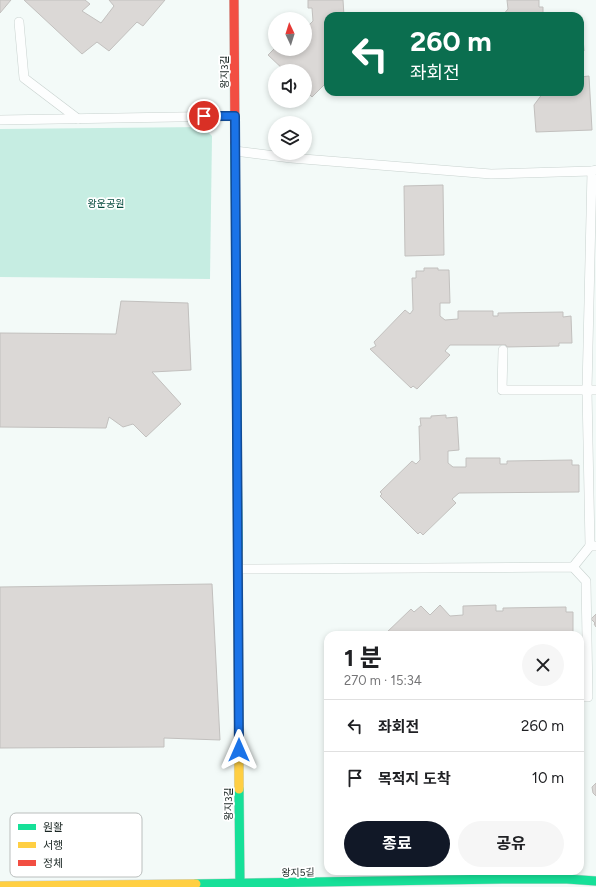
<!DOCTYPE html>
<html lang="ko">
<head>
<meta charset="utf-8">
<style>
  :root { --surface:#fff; --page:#f6f6f6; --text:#202124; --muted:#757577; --line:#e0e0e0; --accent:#111827 }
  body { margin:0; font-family:Figtree,"Noto Sans KR",sans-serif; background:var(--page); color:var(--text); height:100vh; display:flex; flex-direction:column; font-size:15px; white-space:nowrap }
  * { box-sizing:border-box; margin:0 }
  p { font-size:13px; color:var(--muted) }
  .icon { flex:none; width:22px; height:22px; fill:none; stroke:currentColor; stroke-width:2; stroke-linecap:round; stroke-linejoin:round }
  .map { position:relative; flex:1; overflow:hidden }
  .sheet { position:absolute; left:324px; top:631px; width:260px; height:244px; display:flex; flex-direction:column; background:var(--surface); border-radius:12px; box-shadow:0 2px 6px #0003 }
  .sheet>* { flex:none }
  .guide { position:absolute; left:324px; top:12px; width:260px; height:84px; border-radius:12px; box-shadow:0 2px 6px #0003; background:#0b6e4f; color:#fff; overflow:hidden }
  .needle { width:26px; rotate:356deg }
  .controls { position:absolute; left:268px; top:12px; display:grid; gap:8px }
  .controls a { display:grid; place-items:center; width:44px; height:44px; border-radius:50%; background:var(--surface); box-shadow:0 2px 6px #0003; font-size:20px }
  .pin { position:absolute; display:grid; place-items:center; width:34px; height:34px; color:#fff; margin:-17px; border:2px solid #fff; border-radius:50%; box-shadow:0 1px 4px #0007 }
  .me { position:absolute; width:44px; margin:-22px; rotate:0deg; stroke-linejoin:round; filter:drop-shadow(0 0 3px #0008) }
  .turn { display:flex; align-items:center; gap:14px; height:84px; padding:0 20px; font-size:18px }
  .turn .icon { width:52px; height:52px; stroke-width:2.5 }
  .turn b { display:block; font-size:28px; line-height:34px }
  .round { display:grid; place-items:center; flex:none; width:42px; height:42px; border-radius:21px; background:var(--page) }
  .headline { display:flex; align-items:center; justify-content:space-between; height:68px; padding:0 20px }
  h1 { font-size:24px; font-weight:700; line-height:30px }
  .button { display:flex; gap:8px; margin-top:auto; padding:8px 20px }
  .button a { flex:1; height:46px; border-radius:24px; background:var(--accent); color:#fff; font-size:16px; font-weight:700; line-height:46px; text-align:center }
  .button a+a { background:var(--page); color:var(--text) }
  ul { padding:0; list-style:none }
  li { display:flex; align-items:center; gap:12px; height:52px; padding:0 20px; border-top:1px solid var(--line) }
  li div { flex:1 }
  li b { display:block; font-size:15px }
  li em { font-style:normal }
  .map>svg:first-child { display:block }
</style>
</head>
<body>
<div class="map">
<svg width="596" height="887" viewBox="0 0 596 887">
  <rect width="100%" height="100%" fill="#f3faf8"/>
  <polygon fill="#c6ede2" points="203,127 212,136 210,279 0,277 0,129"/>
  <g fill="#dbd8d6" stroke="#c2c0be">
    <polygon points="0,0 11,0 0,13"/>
    <polygon points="24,0 85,0 90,4 82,11 101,23 114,6 109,0 165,0 143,26 137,22 109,51 97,42 82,54"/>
    <polygon points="308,0 343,0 344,16 328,16 328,81 312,97 305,90 305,71 285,71 268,55 275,48 275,49 305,49 305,29 313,21 312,8 308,8"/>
    <polygon points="507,0 539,0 539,7 543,7 543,14 541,16 502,16 508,9"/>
    <polygon points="580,24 582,24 584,51 580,52"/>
    <polygon points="589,76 592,130 536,132 534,105 543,93 580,92 580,77"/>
    <polygon points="443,185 444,255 405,256 404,186"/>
    <polygon points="424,268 438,268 438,270 449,270 450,303 440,303 440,316 445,320 458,319 458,311 493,311 493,316 498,316 498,313 563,312 563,317 571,316 572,343 559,343 559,346 506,347 506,345 450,345 445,351 450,355 417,389 413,386 411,388 370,349 376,346 374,342 405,310 410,314 413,310 412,278 416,278 416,271 424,271"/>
    <polygon points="121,301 188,303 191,370 152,372 181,404 146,437 133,424 123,427 109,417 106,428 0,427 0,333 116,334"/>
    <polygon points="446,415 446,418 457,417 459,450 448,451 448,463 453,467 466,467 466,458 500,458 500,464 507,464 507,461 572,460 572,465 579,465 579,492 459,493 452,499 456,503 423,535 420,532 418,534 380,496 382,494 380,492 412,461 416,464 420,460 419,426 421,426 420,418 431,418 431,416"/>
    <polygon points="212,584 220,740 164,738 164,747 0,748 0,587"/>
    <polygon points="440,605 450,616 463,615 463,606 496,605 496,611 503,611 503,608 566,607 566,612 573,612 573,635 384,635 411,609 414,612 421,606 430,615"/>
    <polygon points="596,614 596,627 594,624 595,623 591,619"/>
    <polygon points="596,783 596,796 593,793 592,787"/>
  </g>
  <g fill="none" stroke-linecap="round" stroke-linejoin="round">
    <g stroke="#c8d2cf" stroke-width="10">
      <g id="lane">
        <polyline points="19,22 24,78 78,119"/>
        <polyline points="0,120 235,116"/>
        <polyline points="235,151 291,158 491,174 592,171"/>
        <polyline points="503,350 502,390 596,390"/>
        <polyline points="590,546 587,390 592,171 596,170"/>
        <polyline points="573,567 590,546 596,546"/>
        <polyline points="238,569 573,567 586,581 588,697 580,697"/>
      </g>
    </g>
    <g stroke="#c8d2cf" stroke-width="10">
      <g id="fast">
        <polyline points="235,143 238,550"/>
        <polyline points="239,789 240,887"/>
        <polyline points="196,884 502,879 567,879 596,881"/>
      </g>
    </g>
    <g stroke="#c8d2cf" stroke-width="10">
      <g id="slow">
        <polyline points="238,550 239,789"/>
        <polyline points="0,886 196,884"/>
      </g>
    </g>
    <g stroke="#c8d2cf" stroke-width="10">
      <polyline id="jam" points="234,0 235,143"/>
    </g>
    <use href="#lane" stroke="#fdfefe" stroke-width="9"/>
    <use href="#fast" stroke="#16e098" stroke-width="9"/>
    <use href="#slow" stroke="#ffcf43" stroke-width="9"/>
    <use href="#jam" stroke="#f24e42" stroke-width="9"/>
  </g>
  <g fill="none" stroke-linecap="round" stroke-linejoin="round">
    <g stroke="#114b97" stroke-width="10">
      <polyline id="route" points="204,116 235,116 239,750"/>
    </g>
    <use href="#route" stroke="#1a73e8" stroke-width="7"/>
  </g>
  <g text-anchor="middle" stroke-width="3.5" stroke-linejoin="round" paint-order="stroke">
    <g font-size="10" fill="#1a2623" stroke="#fff">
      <text transform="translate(224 72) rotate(-90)" y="4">왕지3길</text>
      <text transform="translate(228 804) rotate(-90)" y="4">왕지3길</text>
      <text transform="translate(298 872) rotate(-1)" y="4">왕지5길</text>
    </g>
    <g font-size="10" fill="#054a3d" stroke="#fff">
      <text x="106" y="207">왕운공원</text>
    </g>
  </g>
  <rect x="10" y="813" width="132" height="64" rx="6" fill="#fff" stroke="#babebd" stroke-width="1"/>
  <rect x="18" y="824" width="18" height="6" fill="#16e098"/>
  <rect x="18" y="842" width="18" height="6" fill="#ffcf43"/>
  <rect x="18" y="860" width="18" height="6" fill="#f24e42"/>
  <g font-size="11" fill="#1a2623">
    <text x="43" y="831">원활</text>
    <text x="43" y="849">서행</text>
    <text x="43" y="867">정체</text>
  </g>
</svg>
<div class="controls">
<a><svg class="needle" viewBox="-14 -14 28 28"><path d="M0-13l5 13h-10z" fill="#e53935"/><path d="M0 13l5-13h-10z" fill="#757577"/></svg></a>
<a><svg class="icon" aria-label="sound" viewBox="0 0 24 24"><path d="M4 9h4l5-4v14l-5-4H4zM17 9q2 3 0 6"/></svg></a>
<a><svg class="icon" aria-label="layers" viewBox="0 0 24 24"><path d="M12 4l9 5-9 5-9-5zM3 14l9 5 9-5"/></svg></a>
</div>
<div class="pin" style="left:204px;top:116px;background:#d93025"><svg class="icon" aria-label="arrive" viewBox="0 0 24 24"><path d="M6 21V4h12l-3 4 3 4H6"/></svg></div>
<svg class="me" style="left:239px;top:750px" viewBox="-20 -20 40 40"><path d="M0-17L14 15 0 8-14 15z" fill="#1a73e8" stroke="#fff" stroke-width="4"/></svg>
<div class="guide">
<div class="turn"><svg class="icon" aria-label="left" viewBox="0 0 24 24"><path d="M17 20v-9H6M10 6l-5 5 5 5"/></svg><div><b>260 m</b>좌회전</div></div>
</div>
<section class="sheet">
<div class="headline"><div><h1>1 분</h1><p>270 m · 15:34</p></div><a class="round"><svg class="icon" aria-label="close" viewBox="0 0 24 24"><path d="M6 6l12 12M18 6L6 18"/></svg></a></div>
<ul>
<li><svg class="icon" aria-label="left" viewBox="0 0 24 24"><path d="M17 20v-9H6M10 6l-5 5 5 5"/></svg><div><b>좌회전</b></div><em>260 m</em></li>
<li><svg class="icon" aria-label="arrive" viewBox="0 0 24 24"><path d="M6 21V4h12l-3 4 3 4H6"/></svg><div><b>목적지 도착</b></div><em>10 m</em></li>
</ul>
<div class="button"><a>종료</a><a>공유</a></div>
</section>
</div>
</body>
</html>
